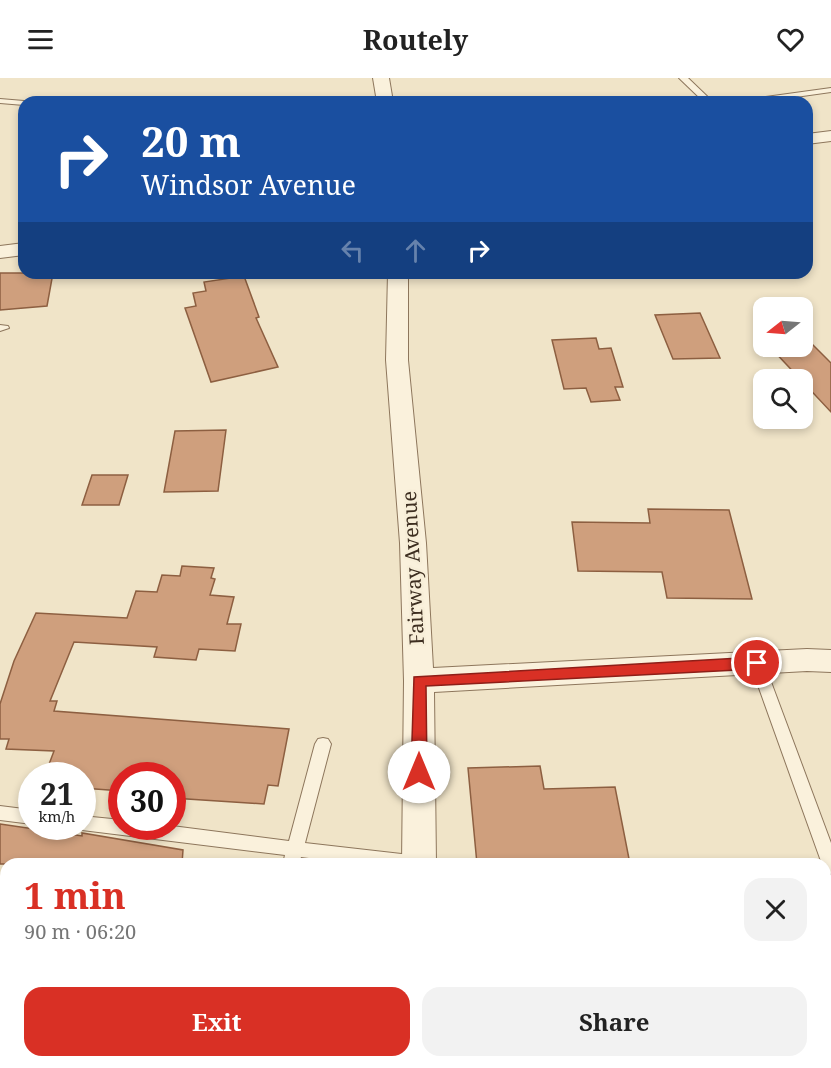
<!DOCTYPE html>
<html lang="en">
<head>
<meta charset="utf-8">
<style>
  :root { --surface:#fff; --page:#f2f2f2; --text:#222; --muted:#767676; --accent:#d93025 }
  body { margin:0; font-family:"Noto Serif",serif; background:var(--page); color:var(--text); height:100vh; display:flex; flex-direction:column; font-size:22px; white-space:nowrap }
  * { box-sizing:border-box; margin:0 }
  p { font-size:20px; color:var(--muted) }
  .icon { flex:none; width:33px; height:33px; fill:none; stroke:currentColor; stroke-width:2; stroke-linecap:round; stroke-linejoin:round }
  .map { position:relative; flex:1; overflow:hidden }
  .side { position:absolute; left:0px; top:780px; width:831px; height:210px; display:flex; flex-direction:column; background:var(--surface); border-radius:18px 18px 0 0; box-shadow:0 3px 9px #0003 }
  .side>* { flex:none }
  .hud { position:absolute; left:18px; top:18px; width:795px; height:183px; border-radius:18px; box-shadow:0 3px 9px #0003; background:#1a4fa0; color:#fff; overflow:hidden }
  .needle { width:39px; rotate:253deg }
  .buttons { position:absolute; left:753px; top:219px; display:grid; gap:12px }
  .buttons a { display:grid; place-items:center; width:60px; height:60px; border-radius:12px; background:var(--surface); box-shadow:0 3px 9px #0003; font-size:30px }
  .speed { position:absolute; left:18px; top:684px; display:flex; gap:12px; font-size:30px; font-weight:700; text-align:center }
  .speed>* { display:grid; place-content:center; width:78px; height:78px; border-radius:50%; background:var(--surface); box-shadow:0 3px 9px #0003; line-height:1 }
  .speed small { font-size:15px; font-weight:400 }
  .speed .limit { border:9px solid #d22; background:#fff; color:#111 }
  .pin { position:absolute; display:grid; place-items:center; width:51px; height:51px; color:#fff; margin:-26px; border:3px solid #fff; border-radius:50%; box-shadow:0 2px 6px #0007 }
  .me { position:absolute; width:66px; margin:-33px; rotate:0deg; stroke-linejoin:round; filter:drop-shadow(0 0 4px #0008) }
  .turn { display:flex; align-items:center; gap:21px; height:126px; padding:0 24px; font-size:27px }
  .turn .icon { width:78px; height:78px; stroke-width:2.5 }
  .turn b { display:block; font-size:42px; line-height:51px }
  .lanes { display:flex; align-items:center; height:57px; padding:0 24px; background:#0003; justify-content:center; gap:30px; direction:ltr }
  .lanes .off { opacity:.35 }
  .round { display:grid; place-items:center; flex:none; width:63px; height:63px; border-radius:18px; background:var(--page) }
  .summary { display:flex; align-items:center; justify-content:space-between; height:102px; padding:0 24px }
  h1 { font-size:36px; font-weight:700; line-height:45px; color:var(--accent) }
  .cta { display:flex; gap:12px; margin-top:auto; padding:12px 24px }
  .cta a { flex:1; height:69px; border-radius:18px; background:var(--accent); color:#fff; font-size:24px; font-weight:700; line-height:69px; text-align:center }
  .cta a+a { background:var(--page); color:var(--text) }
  header { display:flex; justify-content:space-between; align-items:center; height:78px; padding:0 24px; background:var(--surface); font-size:27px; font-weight:700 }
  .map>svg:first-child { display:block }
</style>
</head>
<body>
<header><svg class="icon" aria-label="menu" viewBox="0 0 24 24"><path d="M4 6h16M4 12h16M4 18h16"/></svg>Routely<svg class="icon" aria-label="heart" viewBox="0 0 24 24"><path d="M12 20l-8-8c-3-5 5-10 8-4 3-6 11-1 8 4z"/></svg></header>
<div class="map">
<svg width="831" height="990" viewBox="0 0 831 990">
  <rect width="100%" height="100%" fill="#f0e4c8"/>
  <g fill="#cf9f7d" stroke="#8d5f41" stroke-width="1.5">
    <polygon points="0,195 53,195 47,228 0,232"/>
    <polygon points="244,198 259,239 256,240 278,289 211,304 185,230 196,228 193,215 206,213 204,204"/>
    <polygon points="700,235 720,280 673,281 655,237"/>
    <polygon points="596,260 599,271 611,270 623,309 615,309 620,322 591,324 586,310 564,311 552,262"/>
    <polygon points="809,263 831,285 831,334 772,271 802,268 802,265"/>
    <polygon points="226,352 218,413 164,414 175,353"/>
    <polygon points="92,397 128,397 119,427 82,427"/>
    <polygon points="648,431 729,432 752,521 667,520 662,494 578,493 572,444 650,445"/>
    <polygon points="182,488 214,490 211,500 215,501 210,517 234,519 227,546 241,546 235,573 199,571 196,582 154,579 157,569 74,564 50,623 57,623 54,633 289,651 278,708 268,707 264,726 172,720 172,698 122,698 122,713 82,710 82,698 58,698 61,690 48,689 54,673 6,671 9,661 0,661 0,626 14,583 36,535 127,540 136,513 157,514 162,497 180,498"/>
    <polygon points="540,688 544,711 615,709 630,786 477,786 468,690"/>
    <polygon points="0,746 82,758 82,755 183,772 182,786 0,786"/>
  </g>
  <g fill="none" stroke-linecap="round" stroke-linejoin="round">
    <g stroke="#8d765c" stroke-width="2">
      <g id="service">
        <polygon points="679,0 688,0 713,24 704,24"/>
        <polygon points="831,10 831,14 761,24 740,24 744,22"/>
        <polygon points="0,21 24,23 27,24 24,24 24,27 0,25"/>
        <polygon points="45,22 58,22 62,24 44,24"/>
        <polygon points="0,247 8,248 9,250 0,253"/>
        <polygon points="757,579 762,581 764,585 831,765 831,796 825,793 825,786 822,786 750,585 752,581"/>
        <polygon points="323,660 328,661 331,666 305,765 419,778 425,781 427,786 356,786 301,779 299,786 283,786 285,777 82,752 75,748 82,748 82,738 122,742 122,748 172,748 289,763 315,666 318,661"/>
        <polygon points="0,728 32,732 32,746 0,742"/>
      </g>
    </g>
    <g stroke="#8d765c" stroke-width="2">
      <g id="minor">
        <polygon points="373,0 389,0 393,24 377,24"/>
        <polygon points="831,53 831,63 807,66 807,56"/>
        <polygon points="24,165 24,177 0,180 0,168"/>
        <polygon points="388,195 408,195 408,282 426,465 433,590 807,571 831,572 831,594 807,593 434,614 436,786 402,786 404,603 400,465 386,282"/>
        <rect x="400" y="984" width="38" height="6"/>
      </g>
    </g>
    <use href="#service" fill="#faf1dc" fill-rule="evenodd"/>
    <use href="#minor" fill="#faf1dc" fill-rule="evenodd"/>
  </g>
  <polygon fill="#d93025" stroke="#8d1f18" stroke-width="1.5" points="757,579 764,585 757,591 426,608 427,694 425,699 414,699 411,694 414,599"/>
  <g text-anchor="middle" stroke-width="5" stroke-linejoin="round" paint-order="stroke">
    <g font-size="20" fill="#3d2e20" stroke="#f7eed8">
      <text transform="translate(413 490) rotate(-93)" y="7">Fairway Avenue</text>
    </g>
  </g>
</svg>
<div class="buttons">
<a><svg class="needle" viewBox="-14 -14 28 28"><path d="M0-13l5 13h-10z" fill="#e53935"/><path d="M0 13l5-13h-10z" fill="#767676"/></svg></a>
<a><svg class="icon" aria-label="search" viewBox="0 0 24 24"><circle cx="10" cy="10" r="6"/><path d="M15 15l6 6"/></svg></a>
</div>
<div class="speed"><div>21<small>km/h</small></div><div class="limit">30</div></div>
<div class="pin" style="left:757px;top:585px;background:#d93025"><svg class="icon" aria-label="arrive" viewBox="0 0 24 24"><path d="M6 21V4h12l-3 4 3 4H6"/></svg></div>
<svg class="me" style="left:419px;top:694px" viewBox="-20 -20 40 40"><circle r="19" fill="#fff"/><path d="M0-13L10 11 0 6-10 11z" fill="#d93025"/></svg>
<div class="hud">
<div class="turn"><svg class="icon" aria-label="right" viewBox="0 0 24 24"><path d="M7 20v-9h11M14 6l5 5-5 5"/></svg><div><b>20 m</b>Windsor Avenue</div></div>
<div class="lanes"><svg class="icon off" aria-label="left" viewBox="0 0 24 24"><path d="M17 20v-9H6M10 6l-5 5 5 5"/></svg><svg class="icon off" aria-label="ahead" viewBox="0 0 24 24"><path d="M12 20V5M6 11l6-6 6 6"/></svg><svg class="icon" aria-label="right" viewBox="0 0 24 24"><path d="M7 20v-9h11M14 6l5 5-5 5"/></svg></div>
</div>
<section class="side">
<div class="summary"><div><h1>1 min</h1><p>90 m · 06:20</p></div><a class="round"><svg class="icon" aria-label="close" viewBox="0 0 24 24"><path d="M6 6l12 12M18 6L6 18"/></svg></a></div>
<div class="cta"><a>Exit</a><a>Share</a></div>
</section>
</div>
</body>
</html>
